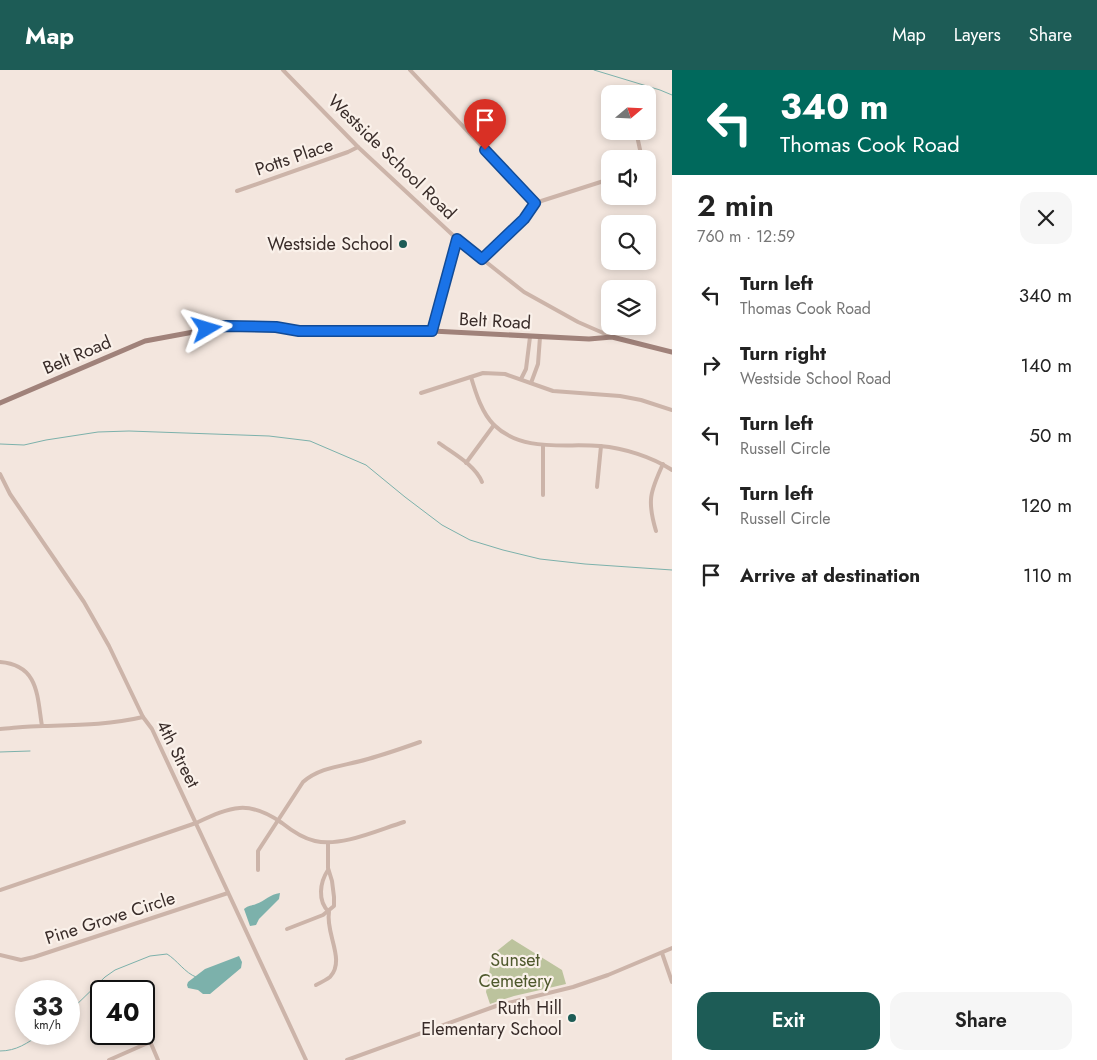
<!DOCTYPE html>
<html lang="en">
<head>
<meta charset="utf-8">
<style>
  :root { --surface:#fff; --page:#f6f6f6; --text:#222; --muted:#767676; --accent:#1d5c56 }
  body { margin:0; font-family:Jost,sans-serif; background:var(--page); color:var(--text); height:100vh; display:flex; flex-direction:column; font-size:19px; white-space:nowrap }
  * { box-sizing:border-box; margin:0 }
  p { font-size:16px; color:var(--muted) }
  .icon { flex:none; width:28px; height:28px; fill:none; stroke:currentColor; stroke-width:2; stroke-linecap:round; stroke-linejoin:round }
  .map { position:relative; flex:1; overflow:hidden }
  .sheet { display:flex; flex-direction:column; background:var(--surface); width:425px }
  .sheet>* { flex:none }
  .banner { background:#00695c; color:#fff; overflow:hidden }
  .needle { width:32px; rotate:71deg }
  .controls { position:absolute; left:601px; top:15px; display:grid; gap:10px }
  .controls a { display:grid; place-items:center; width:55px; height:55px; border-radius:10px; background:var(--surface); box-shadow:0 2px 8px #0003; font-size:25px }
  .speed { position:absolute; left:15px; top:910px; display:flex; gap:10px; font-size:25px; font-weight:700; text-align:center }
  .speed>* { display:grid; place-content:center; width:65px; height:65px; border-radius:50%; background:var(--surface); box-shadow:0 2px 8px #0003; line-height:1 }
  .speed small { font-size:12px; font-weight:400 }
  .speed .limit { border:2px solid #111; border-radius:8px; background:#fff; color:#111 }
  .pin { position:absolute; display:grid; place-items:center; width:42px; height:42px; color:#fff; margin:-51px -21px; border-radius:50% 50% 50% 0; rotate:-45deg; box-shadow:0 0 5px #0007 }
  .pin .icon { rotate:45deg }
  .me { position:absolute; width:55px; margin:-28px; rotate:83deg; stroke-linejoin:round; filter:drop-shadow(0 0 4px #0008) }
  .turn { display:flex; align-items:center; gap:18px; height:105px; padding:0 25px; font-size:22px }
  .turn .icon { width:65px; height:65px; stroke-width:2.5 }
  .turn b { display:block; font-size:35px; line-height:42px }
  .round { display:grid; place-items:center; flex:none; width:52px; height:52px; border-radius:15px; background:var(--page) }
  .head { display:flex; align-items:center; justify-content:space-between; height:85px; padding:0 25px }
  h1 { font-size:30px; font-weight:600; line-height:38px }
  .action { display:flex; gap:10px; margin-top:auto; padding:10px 25px }
  .action a { flex:1; height:58px; border-radius:15px; background:var(--accent); color:#fff; font-size:20px; font-weight:600; line-height:58px; text-align:center }
  .action a+a { background:var(--page); color:var(--text) }
  ul { padding:0; list-style:none }
  li { display:flex; align-items:center; gap:15px; height:70px; padding:0 25px }
  li div { flex:1 }
  li b { display:block; font-size:19px }
  li em { font-style:normal }
  header { display:flex; align-items:center; gap:30px; box-sizing:border-box; height:70px; padding:0 25px; background:var(--accent); color:#fff }
  header strong { font-size:24px }
  nav { display:flex; gap:28px; margin-inline-start:auto; font-size:18px }
  main { display:flex; flex:1; min-height:0 }
  .map>svg:first-child { display:block }
</style>
</head>
<body>
<header>
<strong>Map</strong>
<nav><a>Map</a><a>Layers</a><a>Share</a></nav>
</header>
<main>
<div class="map">
<svg width="672" height="990" viewBox="0 0 672 990">
  <rect width="100%" height="100%" fill="#f3e6de"/>
  <polygon fill="#bcc39d" points="512,869 562,900 566,914 514,926 490,934 486,922 492,885"/>
  <g fill="#7cb1ab">
    <path d="M280 823 279 829 259 849 256 855 250 856 244 839C249 835 251 836 256 834 265 831 270 824 280 823Z"/>
    <polygon points="239,886 242,892 241,898 210,924 203,924 198,920 188,918 187,915 188,912 205,899"/>
  </g>
  <g fill="none" stroke-linecap="round" stroke-linejoin="round">
    <g stroke="#7cb1ab" stroke-width="1">
      <polyline points="594,0 660,20 672,25"/>
      <polyline points="0,374 24,375 46,370 98,362 129,361 269,366 310,371 366,395 405,427 442,455 470,470 503,480 540,489 585,494 672,500"/>
      <polyline points="0,682 30,681"/>
      <path d="M69 942 105 907 115 900 150 886 167 884C177 890 185 903 196 907"/>
      <path d="M0 981C17 981 27 973 41 964"/>
    </g>
    <g stroke="#ccb4a9" stroke-width="4">
      <polyline points="283,0 358,77 457,169 524,222 578,252 610,266"/>
      <polyline points="410,0 535,133"/>
      <polyline points="636,61 642,89"/>
      <polyline points="237,121 348,82 358,77"/>
      <polyline points="535,133 610,109"/>
      <polyline points="482,189 524,149 535,133"/>
      <polyline points="432,261 457,169"/>
      <path d="M471 307C476 324 482 343 494 355 523 383 565 373 600 376 624 378 652 387 672 400"/>
      <polyline points="521,309 526,299 530,267"/>
      <polyline points="531,313 538,294 540,267"/>
      <polyline points="421,323 483,303 505,304 553,321 620,326 641,330 672,340"/>
      <path d="M439 373C454 384 475 395 482 412"/>
      <polyline points="466,393 494,355"/>
      <polyline points="0,404 10,424 84,532 109,576 143,647 152,659 306,990"/>
      <polyline points="597,417 601,376"/>
      <polyline points="543,425 543,376"/>
      <path d="M656 461C647 431 650 422 663 394"/>
      <path d="M0 592C39 595 37 626 42 656"/>
      <path d="M0 659C14 658 28 656 43 656 77 655 109 655 143 647"/>
      <path d="M258 800V781L303 712C321 696 346 696 368 689 386 684 403 678 420 672"/>
      <path d="M0 820 196 753C231 737 248 729 282 753 292 761 302 768 315 771 342 777 378 760 404 752"/>
      <polyline points="287,859 323,845 334,836 334,827 332,811 328,798 328,773"/>
      <polyline points="662,883 672,912"/>
      <polyline points="0,885 21,890 34,887 228,823"/>
      <path d="M316 915C320 913 326 910 330 907 346 890 325 863 329 842 317 831 320 812 328 800"/>
      <polyline points="144,957 158,990"/>
      <polyline points="109,990 150,972"/>
      <polyline points="347,990 496,936 573,917 608,905 672,878"/>
    </g>
    <polyline stroke="#a0827a" stroke-width="5" points="0,333 145,271 226,256 276,257 299,261 432,261 589,269 612,267 672,282"/>
  </g>
  <g fill="none" stroke-linecap="round" stroke-linejoin="round">
    <g stroke="#114b97" stroke-width="12">
      <polyline id="route" points="207,259 226,256 276,257 299,261 432,261 457,169 482,189 524,149 535,133 485,80"/>
    </g>
    <use href="#route" stroke="#1a73e8" stroke-width="9"/>
  </g>
  <g fill="#1d5c56" stroke="#faf1ea" stroke-width="2">
    <circle cx="403" cy="174" r="5"/>
    <circle cx="572" cy="948" r="5"/>
  </g>
  <g text-anchor="middle" stroke-width="4.5" stroke-linejoin="round" paint-order="stroke">
    <g font-size="18" fill="#392c29" stroke="#faf1ea">
      <text transform="translate(294 87) rotate(-19)" y="6">Potts Place</text>
      <text transform="translate(392 87) rotate(44)" y="6">Westside School Road</text>
      <text transform="translate(495 251) rotate(3)" y="6">Belt Road</text>
      <text transform="translate(77 285) rotate(-23)" y="6">Belt Road</text>
      <text transform="translate(178 684) rotate(63)" y="6">4th Street</text>
      <text transform="translate(110 848) rotate(-18)" y="6">Pine Grove Circle</text>
    </g>
    <g font-size="18" fill="#392c29" stroke="#faf1ea" text-anchor="end">
      <text x="393" y="180">Westside School</text>
      <text x="562" y="944">Ruth Hill<tspan x="562" dy="21">Elementary School</tspan></text>
    </g>
    <g font-size="18" fill="#4e582c" stroke="#faf1ea">
      <text x="515" y="896">Sunset<tspan x="515" dy="21">Cemetery</tspan></text>
    </g>
  </g>
</svg>
<div class="controls">
<a><svg class="needle" viewBox="-14 -14 28 28"><path d="M0-13l5 13h-10z" fill="#e53935"/><path d="M0 13l5-13h-10z" fill="#767676"/></svg></a>
<a><svg class="icon" aria-label="sound" viewBox="0 0 24 24"><path d="M4 9h4l5-4v14l-5-4H4zM17 9q2 3 0 6"/></svg></a>
<a><svg class="icon" aria-label="search" viewBox="0 0 24 24"><circle cx="10" cy="10" r="6"/><path d="M15 15l6 6"/></svg></a>
<a><svg class="icon" aria-label="layers" viewBox="0 0 24 24"><path d="M12 4l9 5-9 5-9-5zM3 14l9 5 9-5"/></svg></a>
</div>
<div class="speed"><div>33<small>km/h</small></div><div class="limit">40</div></div>
<div class="pin" style="left:485px;top:80px;background:#d93025"><svg class="icon" aria-label="arrive" viewBox="0 0 24 24"><path d="M6 21V4h12l-3 4 3 4H6"/></svg></div>
<svg class="me" style="left:207px;top:259px" viewBox="-20 -20 40 40"><path d="M0-17L14 15 0 8-14 15z" fill="#1a73e8" stroke="#fff" stroke-width="4"/></svg>
</div>
<section class="sheet">
<div class="banner">
<div class="turn"><svg class="icon" aria-label="left" viewBox="0 0 24 24"><path d="M17 20v-9H6M10 6l-5 5 5 5"/></svg><div><b>340 m</b>Thomas Cook Road</div></div>
</div>
<div class="head"><div><h1>2 min</h1><p>760 m · 12:59</p></div><a class="round"><svg class="icon" aria-label="close" viewBox="0 0 24 24"><path d="M6 6l12 12M18 6L6 18"/></svg></a></div>
<ul>
<li><svg class="icon" aria-label="left" viewBox="0 0 24 24"><path d="M17 20v-9H6M10 6l-5 5 5 5"/></svg><div><b>Turn left</b><p>Thomas Cook Road</p></div><em>340 m</em></li>
<li><svg class="icon" aria-label="right" viewBox="0 0 24 24"><path d="M7 20v-9h11M14 6l5 5-5 5"/></svg><div><b>Turn right</b><p>Westside School Road</p></div><em>140 m</em></li>
<li><svg class="icon" aria-label="left" viewBox="0 0 24 24"><path d="M17 20v-9H6M10 6l-5 5 5 5"/></svg><div><b>Turn left</b><p>Russell Circle</p></div><em>50 m</em></li>
<li><svg class="icon" aria-label="left" viewBox="0 0 24 24"><path d="M17 20v-9H6M10 6l-5 5 5 5"/></svg><div><b>Turn left</b><p>Russell Circle</p></div><em>120 m</em></li>
<li><svg class="icon" aria-label="arrive" viewBox="0 0 24 24"><path d="M6 21V4h12l-3 4 3 4H6"/></svg><div><b>Arrive at destination</b></div><em>110 m</em></li>
</ul>
<div class="action"><a>Exit</a><a>Share</a></div>
</section>
</main>
</body>
</html>
